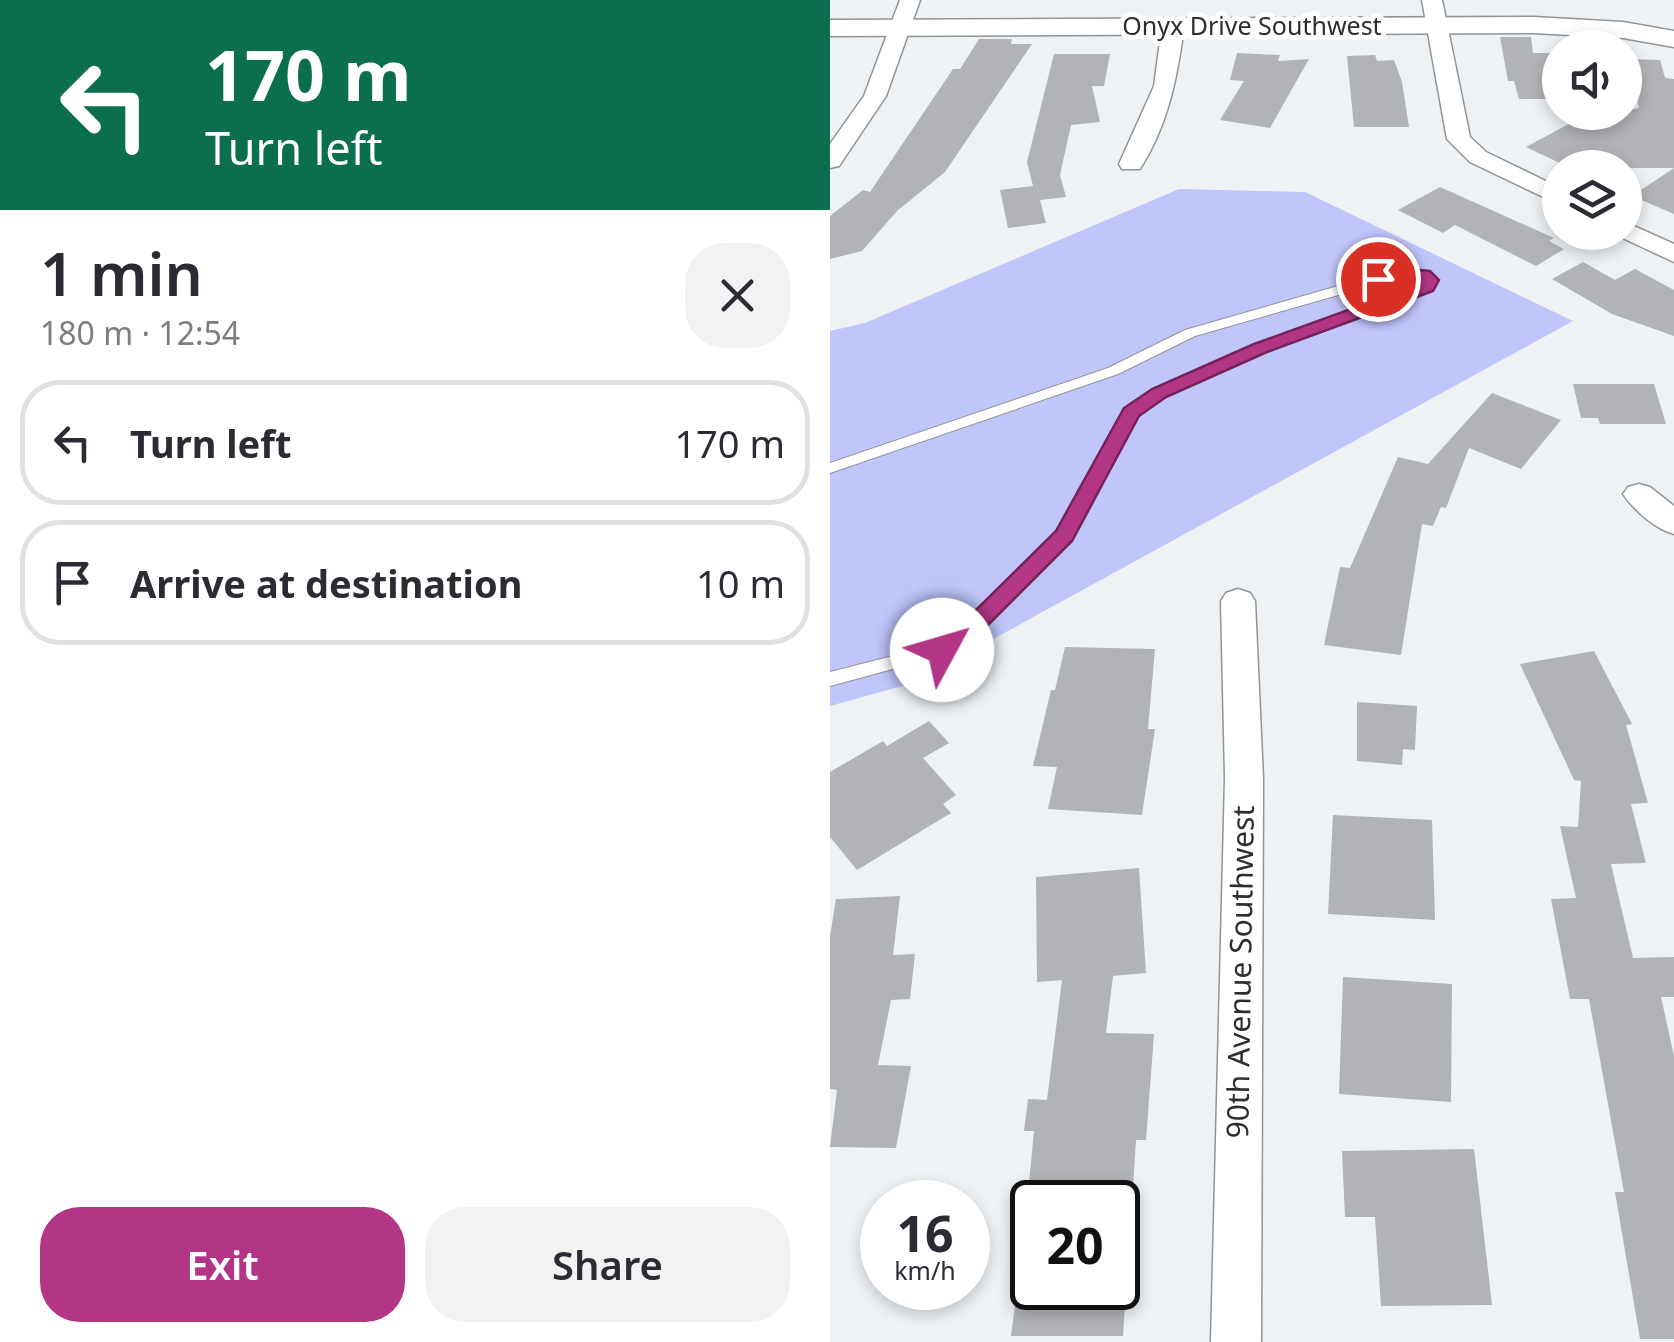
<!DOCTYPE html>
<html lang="en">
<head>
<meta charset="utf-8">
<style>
  :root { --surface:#fff; --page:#f2f2f3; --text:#2b2b33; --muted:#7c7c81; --line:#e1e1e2; --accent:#b33686 }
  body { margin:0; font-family:"Noto Sans",sans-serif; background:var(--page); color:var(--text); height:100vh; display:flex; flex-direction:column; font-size:38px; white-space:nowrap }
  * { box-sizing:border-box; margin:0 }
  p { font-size:32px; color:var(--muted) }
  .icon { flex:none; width:55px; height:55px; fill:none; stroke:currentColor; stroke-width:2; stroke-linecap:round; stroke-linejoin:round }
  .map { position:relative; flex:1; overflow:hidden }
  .sheet { display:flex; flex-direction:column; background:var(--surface); width:830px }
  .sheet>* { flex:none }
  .banner { background:#0b6e4f; color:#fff; overflow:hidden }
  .fabs { position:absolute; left:712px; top:30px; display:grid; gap:20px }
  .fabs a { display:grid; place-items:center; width:100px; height:100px; border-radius:50%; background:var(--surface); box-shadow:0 5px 15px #0003; font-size:50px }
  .speed { position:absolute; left:30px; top:1180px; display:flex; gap:20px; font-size:50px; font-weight:700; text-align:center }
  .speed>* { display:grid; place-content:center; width:130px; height:130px; border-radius:50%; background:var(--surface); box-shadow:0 5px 15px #0003; line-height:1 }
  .speed small { font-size:25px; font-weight:400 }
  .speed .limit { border:5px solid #111; border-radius:15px; background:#fff; color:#111 }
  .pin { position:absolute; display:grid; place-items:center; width:85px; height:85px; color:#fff; margin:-42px; border:5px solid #fff; border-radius:50%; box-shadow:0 2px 10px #0007 }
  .me { position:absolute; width:110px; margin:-55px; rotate:51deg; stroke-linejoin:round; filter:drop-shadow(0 0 8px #0008) }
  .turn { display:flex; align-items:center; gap:35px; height:210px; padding:0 40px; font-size:45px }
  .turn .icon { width:130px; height:130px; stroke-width:2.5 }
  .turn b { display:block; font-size:70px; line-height:85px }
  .round { display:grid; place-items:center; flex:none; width:105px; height:105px; border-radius:40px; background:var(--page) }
  .summary { display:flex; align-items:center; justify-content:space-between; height:170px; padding:0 40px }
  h1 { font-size:60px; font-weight:600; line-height:75px }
  .button { display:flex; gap:20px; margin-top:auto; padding:20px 40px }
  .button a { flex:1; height:115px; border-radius:40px; background:var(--accent); color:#fff; font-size:40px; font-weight:600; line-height:115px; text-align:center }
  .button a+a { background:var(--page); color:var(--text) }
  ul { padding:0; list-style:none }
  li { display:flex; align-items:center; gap:30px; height:125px; margin:0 20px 15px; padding:0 20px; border:5px solid var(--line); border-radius:40px }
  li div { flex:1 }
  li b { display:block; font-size:38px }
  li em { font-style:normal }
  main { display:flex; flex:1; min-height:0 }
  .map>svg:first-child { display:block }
</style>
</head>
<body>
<main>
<section class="sheet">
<div class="banner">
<div class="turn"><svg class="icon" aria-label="left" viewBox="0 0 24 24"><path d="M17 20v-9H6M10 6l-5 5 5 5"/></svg><div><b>170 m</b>Turn left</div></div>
</div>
<div class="summary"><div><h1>1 min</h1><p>180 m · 12:54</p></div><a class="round"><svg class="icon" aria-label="close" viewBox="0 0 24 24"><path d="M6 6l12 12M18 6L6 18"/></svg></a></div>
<ul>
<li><svg class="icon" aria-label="left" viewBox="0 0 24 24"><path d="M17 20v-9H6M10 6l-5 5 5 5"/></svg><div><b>Turn left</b></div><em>170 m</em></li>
<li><svg class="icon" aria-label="arrive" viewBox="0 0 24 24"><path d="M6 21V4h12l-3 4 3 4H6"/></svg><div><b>Arrive at destination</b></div><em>10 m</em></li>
</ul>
<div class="button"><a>Exit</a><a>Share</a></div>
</section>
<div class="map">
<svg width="844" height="1342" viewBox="0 0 844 1342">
  <rect width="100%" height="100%" fill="#eef2f5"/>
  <polygon fill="#c0c5fb" points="349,189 475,192 743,321 83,683 0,706 0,331 35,323"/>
  <g fill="#b1b3b7">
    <polygon points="670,37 701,37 703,53 723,53 730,99 689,99 684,81 678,81"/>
    <polygon points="149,39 182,39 181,44 202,44 115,172 67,211 32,251 0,259 0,216 33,190 40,192 123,69 130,69"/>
    <polygon points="407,53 450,55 448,61 479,59 440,128 390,120 414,81 400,80"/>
    <polygon points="224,54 280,54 274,86 262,86 270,122 241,125 230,175 236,197 210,200 216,223 178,228 170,190 203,186 197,162"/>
    <polygon points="545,55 547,61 564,60 572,82 579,127 524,127 517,56"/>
    <polygon points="797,59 830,60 835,78 844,79 844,168 740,168 696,147 746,120 809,108"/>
    <polygon points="844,168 844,214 802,196"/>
    <polygon points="610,187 724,238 719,241 734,249 706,266 625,225 613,233 568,210"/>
    <polygon points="753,262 785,280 805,269 844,290 844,336 782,314 722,279"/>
    <polygon points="743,384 824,384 836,424 770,424 768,418 751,418"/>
    <polygon points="662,393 731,420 691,469 639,448 616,508 611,507 603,526 592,524 571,655 494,645 510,567 520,568 568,457 598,464"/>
    <polygon points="235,647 325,649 318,729 325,729 312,815 218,809 227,767 203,766 221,690 225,690"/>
    <polygon points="764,651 802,724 796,725 818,803 801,804 816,863 781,864 803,958 844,957 844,997 831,997 844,1056 844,1339 810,1339 785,1192 794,1192 759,999 740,999 721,899 746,898 730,826 748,827 751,781 744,780 690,664"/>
    <polygon points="527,702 587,706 585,750 573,749 572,765 527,761"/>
    <polygon points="99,721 119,743 93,758 126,795 113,804 121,813 27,870 0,837 0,772 53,741 57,746"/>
    <polygon points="503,815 602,820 605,920 498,914"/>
    <polygon points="309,868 316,973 283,976 276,1033 324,1034 316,1140 306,1140 302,1202 224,1202 225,1193 198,1193 204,1131 194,1131 198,1099 217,1100 232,980 207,982 206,877"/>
    <polygon points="70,896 63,955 85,954 80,999 61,1000 48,1065 81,1066 66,1148 0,1147 7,1090 0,1089 0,936 6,899"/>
    <polygon points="513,977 622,984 621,1102 509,1094"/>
    <polygon points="644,1149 662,1305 551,1306 545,1217 515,1217 512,1151"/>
    <polygon points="187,1288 296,1288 293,1336 181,1336"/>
  </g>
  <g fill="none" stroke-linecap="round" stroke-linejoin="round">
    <g stroke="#909496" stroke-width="2">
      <polygon id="service" points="576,270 593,272 607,281 602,290 588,297 436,351 334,396 307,416 240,540 152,627 118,654 0,686 0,672 106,645 140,619 228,533 296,410 324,390 426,345 578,291 593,282 582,278 550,283 365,336 288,374 0,473 0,463 278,368 355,330 543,276"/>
    </g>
    <g stroke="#909496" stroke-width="3">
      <g id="minor">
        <polygon points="70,0 90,0 56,96 9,166 0,168 0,144 34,96"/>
        <polygon points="592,0 612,0 640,137 656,152 730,188 730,205 640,162 617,139"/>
        <path d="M343 21 354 27C347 79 338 125 310 169H292L289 164 324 86 332 27Z"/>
        <polygon points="795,222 844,244 844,262 786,235 784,232 795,232"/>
        <path d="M809 484 820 487 844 506V534C825 529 804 510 793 494L798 487Z"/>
        <polygon points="408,589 420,593 425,601 433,778 431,1342 381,1342 395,778 391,601 396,593"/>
      </g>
    </g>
    <g stroke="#909496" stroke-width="3">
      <polygon id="tertiary" points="704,17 793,22 844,31 844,47 793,38 704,33 0,36 0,20"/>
    </g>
    <use href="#service" fill="#fff" fill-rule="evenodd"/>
    <use href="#minor" fill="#fff" fill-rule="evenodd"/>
    <use href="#tertiary" fill="#fff" fill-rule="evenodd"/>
  </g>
  <polygon fill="#b33686" stroke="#742357" stroke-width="2.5" points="578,269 600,271 609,280 603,291 437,352 336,397 309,416 242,541 154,629 120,656 104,656 101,650 104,644 138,618 226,531 294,408 322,389 424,344 590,284 589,280 548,284 540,279"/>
  <g text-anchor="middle" stroke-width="10" stroke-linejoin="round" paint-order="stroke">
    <g font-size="25" fill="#2b2d2e" stroke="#fff">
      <text x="422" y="35">Onyx Drive Southwest</text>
    </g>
    <g font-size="30" fill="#2b2d2e" stroke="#fff">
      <text transform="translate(411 972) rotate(-89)" y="10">90th Avenue Southwest</text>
    </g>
  </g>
</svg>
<div class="fabs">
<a><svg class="icon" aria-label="sound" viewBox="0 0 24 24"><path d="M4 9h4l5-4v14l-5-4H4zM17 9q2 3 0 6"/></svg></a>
<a><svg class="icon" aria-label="layers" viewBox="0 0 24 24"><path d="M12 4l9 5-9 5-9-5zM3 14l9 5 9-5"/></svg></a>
</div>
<div class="speed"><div>16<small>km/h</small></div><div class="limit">20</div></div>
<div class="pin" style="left:548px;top:279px;background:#d93025"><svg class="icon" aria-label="arrive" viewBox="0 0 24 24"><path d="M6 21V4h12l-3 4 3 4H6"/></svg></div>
<svg class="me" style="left:112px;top:650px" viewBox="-20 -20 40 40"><circle r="19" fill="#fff"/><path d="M0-13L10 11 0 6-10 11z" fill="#b33686"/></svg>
</div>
</main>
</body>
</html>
